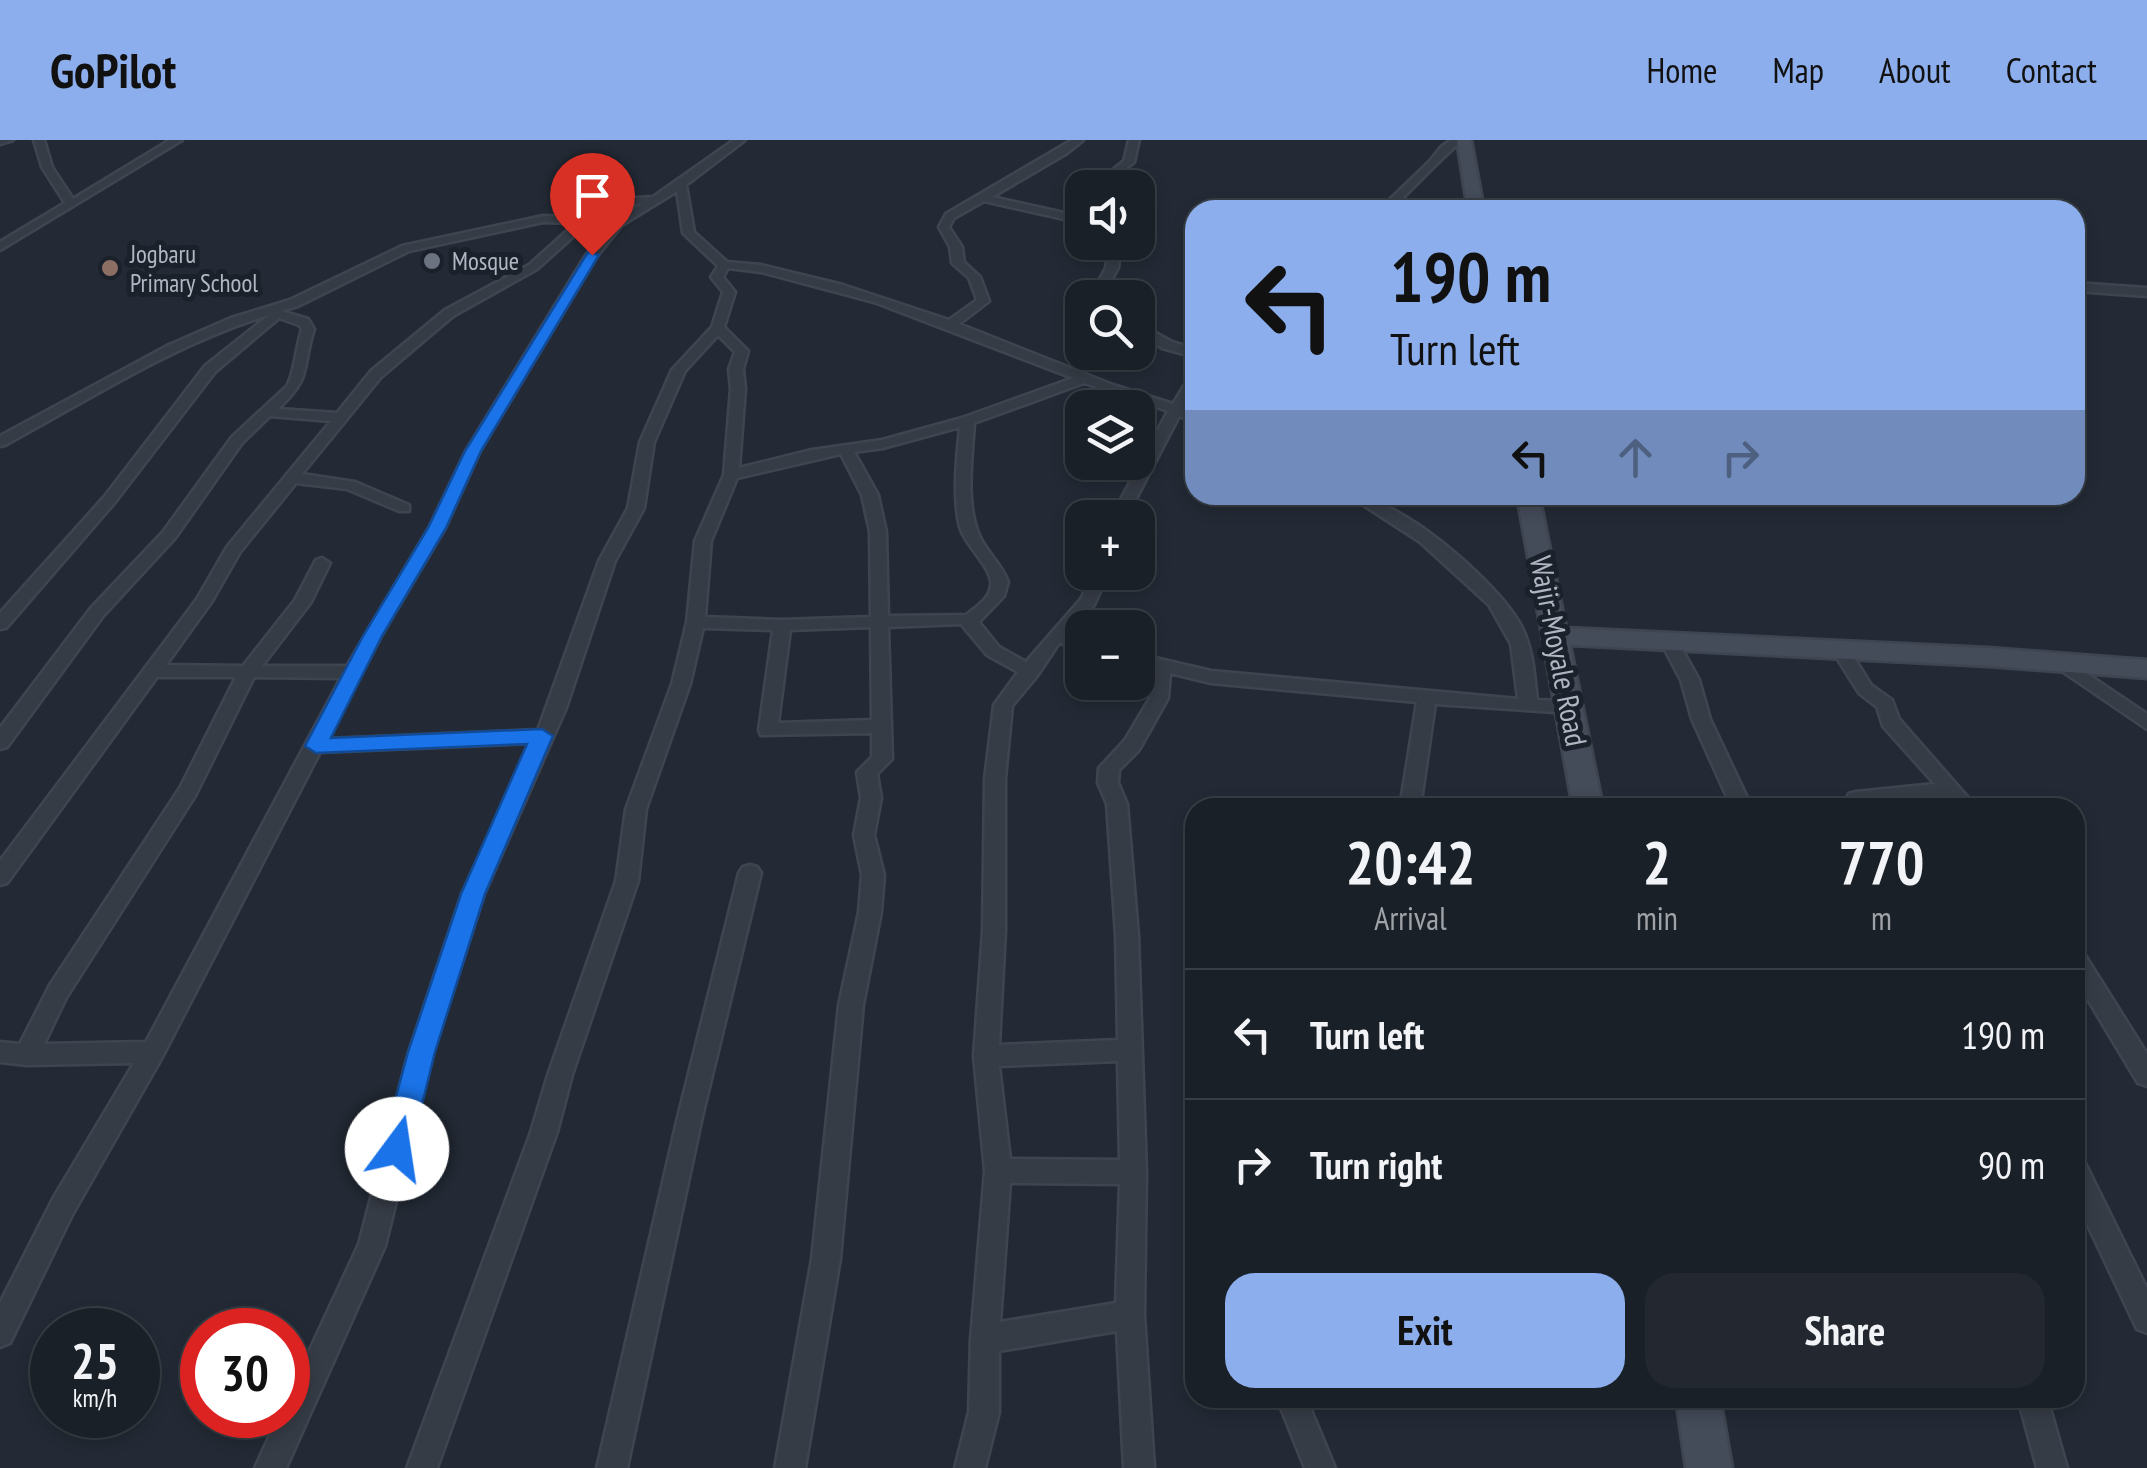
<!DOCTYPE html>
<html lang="en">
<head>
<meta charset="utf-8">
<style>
  :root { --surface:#1a2028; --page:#232830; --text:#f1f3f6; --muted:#9fa3a8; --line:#383e45; --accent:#8caeec }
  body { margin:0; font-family:"PT Sans Narrow",sans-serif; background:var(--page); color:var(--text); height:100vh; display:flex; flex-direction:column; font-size:38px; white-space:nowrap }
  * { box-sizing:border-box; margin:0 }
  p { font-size:32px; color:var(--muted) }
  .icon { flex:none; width:55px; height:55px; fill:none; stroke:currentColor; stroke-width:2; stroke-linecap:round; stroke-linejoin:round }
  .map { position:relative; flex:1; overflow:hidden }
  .sheet { position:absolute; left:1185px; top:658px; width:900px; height:610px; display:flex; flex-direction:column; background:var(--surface); border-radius:30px; box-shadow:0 5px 15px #0003,0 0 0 2px var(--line) }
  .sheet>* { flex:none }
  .banner { position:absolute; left:1185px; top:60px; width:900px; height:305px; border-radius:30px; box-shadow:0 5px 15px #0003,0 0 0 2px var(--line); background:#8caeec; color:#111; overflow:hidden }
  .tools { position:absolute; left:1065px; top:30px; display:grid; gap:20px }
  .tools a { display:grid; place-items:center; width:90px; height:90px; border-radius:20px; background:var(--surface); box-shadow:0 5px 15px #0003,0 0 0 2px var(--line); font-size:50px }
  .speed { position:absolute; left:30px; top:1168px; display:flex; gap:20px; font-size:50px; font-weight:700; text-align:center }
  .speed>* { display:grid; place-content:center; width:130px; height:130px; border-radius:50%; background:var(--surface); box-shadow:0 5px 15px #0003,0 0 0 2px var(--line); line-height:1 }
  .speed small { font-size:25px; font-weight:400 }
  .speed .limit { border:15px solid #d22; background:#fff; color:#111 }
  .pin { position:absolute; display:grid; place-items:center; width:85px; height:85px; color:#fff; margin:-102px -42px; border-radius:50% 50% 50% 0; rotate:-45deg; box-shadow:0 0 10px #0007 }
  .pin .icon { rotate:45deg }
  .me { position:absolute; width:110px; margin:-55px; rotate:14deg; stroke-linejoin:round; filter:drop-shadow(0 0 8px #0008) }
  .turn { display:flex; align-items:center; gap:35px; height:210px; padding:0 40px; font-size:45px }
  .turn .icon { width:130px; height:130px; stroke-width:2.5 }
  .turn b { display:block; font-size:70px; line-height:85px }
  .lanes { display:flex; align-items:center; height:95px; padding:0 40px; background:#0003; justify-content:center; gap:50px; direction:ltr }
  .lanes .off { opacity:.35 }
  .eta { display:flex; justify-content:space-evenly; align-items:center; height:170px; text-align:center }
  .eta b { font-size:60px; font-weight:800; line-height:70px }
  .primary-button { display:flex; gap:20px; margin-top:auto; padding:20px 40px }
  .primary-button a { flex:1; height:115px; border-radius:30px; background:var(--accent); color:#111; font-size:40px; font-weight:800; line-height:115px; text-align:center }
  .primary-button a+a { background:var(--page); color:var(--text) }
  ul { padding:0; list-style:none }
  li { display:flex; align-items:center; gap:30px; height:130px; padding:0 40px; border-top:2px solid var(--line) }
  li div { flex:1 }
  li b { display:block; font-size:38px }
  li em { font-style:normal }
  header { display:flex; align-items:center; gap:60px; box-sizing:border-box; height:140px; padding:0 50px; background:var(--accent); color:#111 }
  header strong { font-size:48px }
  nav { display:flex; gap:55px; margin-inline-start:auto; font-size:35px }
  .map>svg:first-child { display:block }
</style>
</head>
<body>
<header>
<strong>GoPilot</strong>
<nav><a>Home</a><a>Map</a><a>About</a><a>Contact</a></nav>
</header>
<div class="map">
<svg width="2147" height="1328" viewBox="0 0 2147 1328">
  <rect width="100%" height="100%" fill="#232a35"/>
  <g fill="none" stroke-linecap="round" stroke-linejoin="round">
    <g stroke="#3f4550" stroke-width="5">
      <g id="street">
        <polygon points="0,0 13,0 0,4"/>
        <polygon points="34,0 44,0 52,27 73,59 170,0 182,0 0,110 0,102 65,63 42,27"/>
        <path d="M734 0H745L686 45 694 92 727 122 761 125 843 145 949 180 977 160 969 138 952 123 950 107 939 87 946 74 1072 0H1083L1067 13 992 57 1082 77V83L984 61 954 78 949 87 962 107 964 122 980 137 989 161 959 184 1113 245 1173 264 1190 236 1195 235V251L1185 268 1195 273V282L1179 276 1126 378H1111L1168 271 1084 243 974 283C972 318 965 362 979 395 986 412 1002 424 1008 442L1004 456 979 482 999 507 1026 522 1081 459 1093 432H1109L1094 465 1067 494 1082 498V509L1059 503 1037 536 1012 566 1005 639V791L999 905 1118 900 1116 795 1107 664 1098 643 1099 628 1125 600 1150 558 1152 529 1138 526V514L1211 531 1518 559 1511 504 1489 465 1420 402 1348 355C1397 355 1496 441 1520 484 1533 508 1534 533 1537 560L1569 561 1578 567 1569 573 1435 564 1420 668H1400L1417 562 1211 543 1170 533 1168 558 1139 610 1119 630 1118 643 1127 664 1138 795 1146 1032 1144 1175 1154 1328H1124L1117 1191 999 1211V1272L985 1328H955L969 1272 971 1199 985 1031 974 916 983 791 985 639 994 565 1018 532 987 515 961 484 888 487 892 619 877 634 881 658 874 695 884 735 881 772 863 865 840 1119 805 1328H775L812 1119 839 865 859 772 862 735 854 695 861 658 857 632 872 617V593L761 595 759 590 773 490 703 488 690 544 646 669 638 741 572 935 557 992 437 1328H407L531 992 548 935 616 741 626 669 672 544 687 482 695 401 724 335 731 249 729 229 735 212 718 195 685 231 654 302 644 368 615 421 566 568 484 754 433 912 385 1106 286 1328H255L279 1275H288V1257L359 1104 409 912 462 754 532 603 320 612 161 919 72 1075 10 1203 0 1207V1163L54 1057 134 923 27 925 0 922V902L20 904 50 845 180 648 236 537H157L7 743 0 745V721L197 459 227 407 331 281 270 276 242 303 175 398 103 476 7 607 0 609V588L91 468 163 392 232 297 287 246C295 232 296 207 302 189L299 185 279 178 215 232 115 362 6 488 0 489V473L105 356 205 226 269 175C176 203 90 259 5 305L0 306V296L169 205 231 178 290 160 402 106 543 76 572 77 622 59 653 57ZM677 51 683 93 718 126 711 137 723 152 712 187 672 230 640 302 628 368 599 421 538 590 327 599 381 496 445 388 480 311 597 116 622 85ZM643 63 611 85 569 89 529 125 445 170 371 231 337 273 278 269C313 236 301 230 314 189L308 179 281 171 298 166 409 111 543 82 573 83 624 65ZM605 92 586 115 466 311 429 388 347 526H262L311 462 330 423 322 418 316 420 295 460 243 526 166 525 212 461 240 412 296 343 347 349 399 371H409V365L355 342 302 334 381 237 453 176 537 129 576 94ZM728 128 761 132 874 162 1073 238 962 278 882 300 812 310 739 328 745 249 743 229 748 211 724 187 735 152 723 137ZM960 287C957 318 953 353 959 383 963 405 993 427 991 445 990 459 976 467 966 475L888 476 886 392 878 355 854 312 883 308ZM841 314 862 355 870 392 871 477 782 480 705 477 711 401 737 338ZM871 487 872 580 778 583 790 490ZM254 537 341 538 146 902 44 904 66 858 195 656ZM1118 921 1120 1020 1010 1019 999 926ZM1010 1043 1120 1044 1116 1163 1000 1182Z"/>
        <polygon points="1129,0 1139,0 1134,22 1119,34 1116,48 1106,48 1109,33 1124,21"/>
        <path d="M1451 0H1463C1437 21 1415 47 1390 70H1379L1430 21 1441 7Z"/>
        <polygon points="1109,102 1121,102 1118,128 1107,148 1111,158 1099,158 1095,148 1106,128"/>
        <polygon points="2075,143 2147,148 2147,156 2075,151"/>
        <polygon points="1138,183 1172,202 1195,209 1195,217 1162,208 1138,192"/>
        <polygon points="1671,498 1677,500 1699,540 1710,579 1752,668 1732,668 1692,579 1681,540 1662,504"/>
        <polygon points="1841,504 1847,506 1871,545 1892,560 1899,579 1977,668 1955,668 1946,658 1841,668 1849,654 1856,652 1935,644 1883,586 1877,567 1859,553 1832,510"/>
        <polygon points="2065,519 2147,574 2147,589 2059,529 2056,525 2059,521"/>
        <polygon points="750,725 757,727 761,733 702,977 627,1328 597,1328 678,977 739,733 743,727"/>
        <polygon points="2075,809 2083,812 2147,914 2147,946 2138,943 2075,838"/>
        <polygon points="2075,1018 2084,1021 2147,1149 2147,1193 2137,1189 2075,1058"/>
        <polygon points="1277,1258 1306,1258 1335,1328 1305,1328"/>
        <polygon points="2018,1258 2047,1258 2067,1328 2037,1328"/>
      </g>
    </g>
    <g stroke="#3f4550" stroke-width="5">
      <g id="secondary">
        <polygon points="1457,0 1471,0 1484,70 1468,70"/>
        <polygon points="1517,355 1539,355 1566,488 1989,508 2147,520 2147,538 1989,526 1570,505 1603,668 1573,668"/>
        <polygon points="1676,1258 1720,1258 1732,1328 1686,1328"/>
      </g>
    </g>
    <use href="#street" fill="#363c46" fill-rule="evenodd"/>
    <use href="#secondary" fill="#444b59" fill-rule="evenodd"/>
  </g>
  <polygon fill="#1a73e8" stroke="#114b97" stroke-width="2.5" points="588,112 599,115 481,311 446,388 382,496 331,598 542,589 553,596 485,754 435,912 411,1009 407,1018 397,1022 387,1018 382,1009 408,912 461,754 527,604 316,613 305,606 363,496 428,388 465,311"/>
  <circle fill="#6b7280" stroke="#1b212b" stroke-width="4" cx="432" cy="121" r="10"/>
  <circle fill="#8d6e63" stroke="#1b212b" stroke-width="4" cx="110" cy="128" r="10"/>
  <g text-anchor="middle" stroke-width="10" stroke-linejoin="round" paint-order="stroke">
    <g font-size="25" fill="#b0b7c3" stroke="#1b212b" text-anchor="start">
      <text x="130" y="123">Jogbaru<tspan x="130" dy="29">Primary School</tspan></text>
      <text x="452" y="130">Mosque</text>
    </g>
    <g font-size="30" fill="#b0b7c3" stroke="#1b212b">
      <text transform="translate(1558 511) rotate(79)" y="10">Wajir-Moyale Road</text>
    </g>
  </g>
</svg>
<div class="tools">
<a><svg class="icon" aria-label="sound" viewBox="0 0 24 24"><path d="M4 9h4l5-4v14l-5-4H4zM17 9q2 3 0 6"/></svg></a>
<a><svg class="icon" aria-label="search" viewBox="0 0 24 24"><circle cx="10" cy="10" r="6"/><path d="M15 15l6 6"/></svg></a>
<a><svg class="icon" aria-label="layers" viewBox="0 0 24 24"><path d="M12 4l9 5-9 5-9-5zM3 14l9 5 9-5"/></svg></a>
<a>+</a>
<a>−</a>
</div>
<div class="speed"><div>25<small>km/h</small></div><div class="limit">30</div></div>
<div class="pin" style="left:592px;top:115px;background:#d93025"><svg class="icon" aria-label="arrive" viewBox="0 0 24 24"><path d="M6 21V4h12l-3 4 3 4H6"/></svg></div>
<svg class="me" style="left:397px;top:1009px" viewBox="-20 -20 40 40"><circle r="19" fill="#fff"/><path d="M0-13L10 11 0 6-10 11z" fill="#1a73e8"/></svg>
<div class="banner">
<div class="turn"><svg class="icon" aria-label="left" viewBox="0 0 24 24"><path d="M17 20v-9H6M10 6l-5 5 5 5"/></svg><div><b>190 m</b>Turn left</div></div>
<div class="lanes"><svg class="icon" aria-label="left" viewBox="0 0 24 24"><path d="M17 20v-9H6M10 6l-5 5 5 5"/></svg><svg class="icon off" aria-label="ahead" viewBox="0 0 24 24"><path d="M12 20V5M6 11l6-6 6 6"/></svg><svg class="icon off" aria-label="right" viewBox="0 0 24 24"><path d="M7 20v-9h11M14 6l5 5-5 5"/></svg></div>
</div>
<section class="sheet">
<div class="eta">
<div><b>20:42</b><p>Arrival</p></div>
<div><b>2</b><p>min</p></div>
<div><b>770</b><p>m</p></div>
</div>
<ul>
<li><svg class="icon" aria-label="left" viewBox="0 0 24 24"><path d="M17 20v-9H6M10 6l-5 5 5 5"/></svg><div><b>Turn left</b></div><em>190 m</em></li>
<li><svg class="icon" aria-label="right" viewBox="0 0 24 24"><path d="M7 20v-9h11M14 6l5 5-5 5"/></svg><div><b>Turn right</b></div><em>90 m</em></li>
</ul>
<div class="primary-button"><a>Exit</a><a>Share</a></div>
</section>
</div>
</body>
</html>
